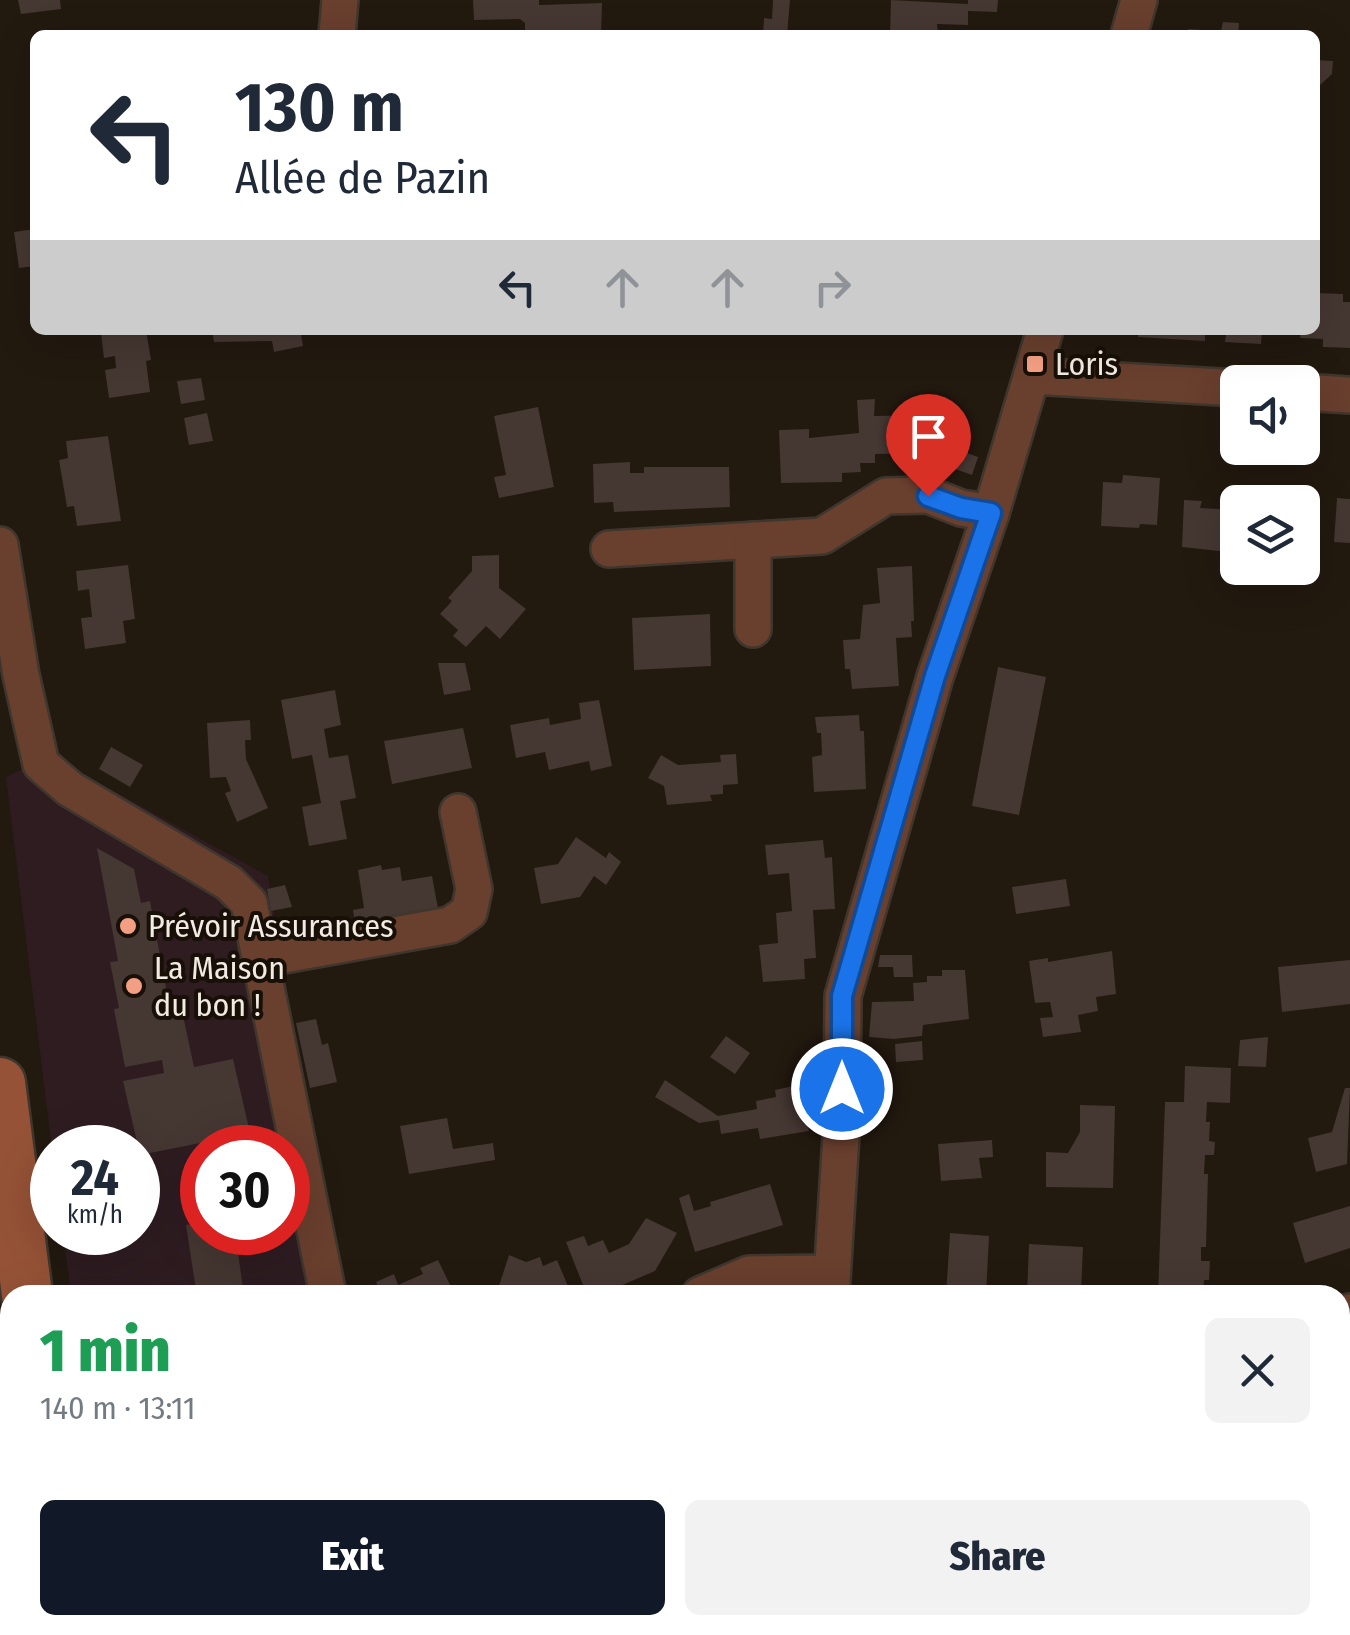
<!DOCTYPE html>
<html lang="en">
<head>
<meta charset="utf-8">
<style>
  :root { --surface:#fff; --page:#f2f2f3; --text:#1f2937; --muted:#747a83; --accent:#111827 }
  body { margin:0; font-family:"Fira Sans Condensed",sans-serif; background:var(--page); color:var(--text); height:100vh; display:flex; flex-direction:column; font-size:38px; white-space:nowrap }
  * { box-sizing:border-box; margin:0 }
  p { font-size:32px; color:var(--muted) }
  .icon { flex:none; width:55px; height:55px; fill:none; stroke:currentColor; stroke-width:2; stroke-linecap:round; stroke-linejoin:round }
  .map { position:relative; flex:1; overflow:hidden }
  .side { position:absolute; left:0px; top:1285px; width:1350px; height:350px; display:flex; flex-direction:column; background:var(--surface); border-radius:30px 30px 0 0; box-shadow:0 10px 40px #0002 }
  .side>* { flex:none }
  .hud { position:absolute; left:30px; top:30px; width:1290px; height:305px; border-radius:15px; box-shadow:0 10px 40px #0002; background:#fff; color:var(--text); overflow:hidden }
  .tools { position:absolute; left:1220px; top:365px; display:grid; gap:20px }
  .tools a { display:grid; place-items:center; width:100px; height:100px; border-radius:15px; background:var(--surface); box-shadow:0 10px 40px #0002; font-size:50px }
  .speed { position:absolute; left:30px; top:1125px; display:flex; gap:20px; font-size:50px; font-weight:700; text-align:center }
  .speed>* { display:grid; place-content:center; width:130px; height:130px; border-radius:50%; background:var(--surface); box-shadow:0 10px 40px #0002; line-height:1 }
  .speed small { font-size:25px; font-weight:400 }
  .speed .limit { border:15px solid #d22; background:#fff; color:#111 }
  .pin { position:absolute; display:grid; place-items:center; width:85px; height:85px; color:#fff; margin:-102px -42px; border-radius:50% 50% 50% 0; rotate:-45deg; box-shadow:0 0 10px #0007 }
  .pin .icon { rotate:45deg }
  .me { position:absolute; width:110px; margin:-55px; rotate:0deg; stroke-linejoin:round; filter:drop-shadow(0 0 8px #0008) }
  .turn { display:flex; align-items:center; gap:35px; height:210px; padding:0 40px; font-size:45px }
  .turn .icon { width:130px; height:130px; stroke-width:2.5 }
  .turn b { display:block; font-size:70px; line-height:85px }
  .lanes { display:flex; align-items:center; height:95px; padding:0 40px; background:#0003; justify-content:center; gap:50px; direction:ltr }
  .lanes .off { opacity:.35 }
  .round { display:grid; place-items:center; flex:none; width:105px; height:105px; border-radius:15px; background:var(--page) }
  .overview { display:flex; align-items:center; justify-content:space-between; height:170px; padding:0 40px }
  h1 { font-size:60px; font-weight:800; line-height:75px; color:#1e9e55 }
  .button { display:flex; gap:20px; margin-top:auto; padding:20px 40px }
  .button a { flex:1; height:115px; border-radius:15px; background:var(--accent); color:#fff; font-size:40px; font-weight:800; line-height:115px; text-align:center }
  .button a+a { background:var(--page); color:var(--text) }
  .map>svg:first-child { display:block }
</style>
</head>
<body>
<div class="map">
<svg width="1350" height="1635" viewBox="0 0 1350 1635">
  <rect width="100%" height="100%" fill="#22190f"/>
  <path fill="#2e1c21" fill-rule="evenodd" d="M50 756 268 876 290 1020 349 1295H71L63 1233 138 1232V1148L52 1149 6 777ZM202 1148H288V1232H202Z"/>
  <polygon fill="#36390e" points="1350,1355 1350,1635 723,1635 721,1625 1340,1625 1340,1358"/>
  <g fill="#453732">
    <polygon points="18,0 60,0 61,9 21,14"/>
    <polygon points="473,0 539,0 539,5 602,3 601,35 525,35 525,23 520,19 474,20"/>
    <polygon points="773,0 790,0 787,35 763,35 764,18 772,19"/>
    <polygon points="891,0 968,4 968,0 998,0 997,12 968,11 968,25 937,24 938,35 890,35"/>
    <polygon points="1223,22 1239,23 1238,35 1188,35 1188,29 1221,31"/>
    <polygon points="1315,60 1333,61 1332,74 1320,85 1315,85"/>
    <polygon points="35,229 35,266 19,268 14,232"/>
    <polygon points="1315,293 1343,294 1343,302 1350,302 1350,348 1323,347 1323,339 1300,338 1301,330 1315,330"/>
    <polygon points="146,330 151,360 146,361 150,392 109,398 105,370 116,368 115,356 104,358 101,333"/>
    <polygon points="212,330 300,330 303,346 274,352 272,341 214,342"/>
    <polygon points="1138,330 1262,330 1261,344 1225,342 1226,335 1205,334 1205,341 1138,337"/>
    <polygon points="201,378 205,400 181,404 177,381"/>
    <polygon points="875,399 874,416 925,415 925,453 875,454 875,463 860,463 861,472 842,473 842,482 781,483 779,430 809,429 809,438 859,433 857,400"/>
    <polygon points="538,407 554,487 499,498 494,477 506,475 494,416"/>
    <polygon points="207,413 213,441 189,445 184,418"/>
    <polygon points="108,436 121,521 77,526 74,506 67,507 59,460 68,458 66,441"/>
    <polygon points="961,451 978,457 972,475 955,469"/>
    <polygon points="630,462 630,473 644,473 644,467 729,467 730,507 614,512 613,502 594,503 593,464"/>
    <polygon points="1123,475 1160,478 1157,525 1140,524 1139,528 1101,526 1103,482 1122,483"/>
    <polygon points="1337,498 1350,499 1350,543 1334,542"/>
    <polygon points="1184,500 1202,501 1200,508 1238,510 1238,553 1182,547"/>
    <polygon points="499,555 499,588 526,609 500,639 486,626 466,647 453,636 458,630 440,614 452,601 448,598 472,571 472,556"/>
    <polygon points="128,565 135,619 123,621 126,643 85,649 81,618 92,617 89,589 78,591 76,571"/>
    <polygon points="912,566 914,621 911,621 912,637 896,638 899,686 852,689 850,669 845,669 843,640 860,639 863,605 880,603 877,568"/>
    <polygon points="710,614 711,666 634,670 632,618"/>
    <polygon points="438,663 465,663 471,690 444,695"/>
    <polygon points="998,667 1046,677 1019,815 972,806"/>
    <polygon points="335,690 341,725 324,729 329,758 348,755 356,798 340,801 347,839 309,846 302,807 321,803 312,755 292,759 281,700"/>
    <polygon points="599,700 612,766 591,771 589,761 549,770 545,752 516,758 510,725 549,718 550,725 581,719 579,703"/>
    <polygon points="859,715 860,731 864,731 866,789 814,792 812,757 822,755 821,733 817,733 815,717"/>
    <polygon points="250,720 251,740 245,740 246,759 268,808 237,822 225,793 231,791 226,777 210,778 207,723"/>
    <polygon points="463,728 472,768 392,784 384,741"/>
    <polygon points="111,747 143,765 130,787 99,769"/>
    <polygon points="736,754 738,784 723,785 723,794 710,795 712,801 667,805 664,786 648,778 661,755 678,765 721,762 720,755"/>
    <polygon points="576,837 606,858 609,852 621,862 606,885 594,876 580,897 541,904 534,868 558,864"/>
    <polygon points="823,840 825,858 832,857 835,909 813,910 816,958 804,959 805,979 763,982 759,945 778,943 776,913 792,911 789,873 768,875 765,845"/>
    <polygon points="97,848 134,869 141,903 150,901 168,999 179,997 194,1067 233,1059 250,1133 140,1155 123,1081 164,1073 162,1060 125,1067 114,1009 119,1008 110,962 118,961"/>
    <polygon points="381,865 382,870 400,867 402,881 432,876 439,914 356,928 353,910 364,908 358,870"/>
    <polygon points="1066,879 1070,906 1016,914 1012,887"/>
    <polygon points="285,885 292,907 271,911 267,889"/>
    <polygon points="1112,951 1116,994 1096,997 1098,1011 1078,1015 1081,1032 1043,1037 1040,1018 1053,1017 1050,1002 1035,1003 1029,961 1048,958 1048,962"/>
    <polygon points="880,955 912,955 913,977 894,977 893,967 878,967"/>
    <polygon points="1350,960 1350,1004 1282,1012 1278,967"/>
    <polygon points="942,970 965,970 969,1019 923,1025 922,1036 894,1039 869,1037 872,1002 914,1001 913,983 927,982 927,976 942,976"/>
    <polygon points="316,1019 322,1045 328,1043 337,1082 310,1088 296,1023"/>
    <polygon points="726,1036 750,1053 735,1074 710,1057"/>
    <polygon points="1268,1037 1266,1067 1238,1066 1240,1040"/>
    <polygon points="922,1041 923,1060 896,1062 895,1044"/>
    <polygon points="1185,1066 1231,1068 1230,1103 1207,1102 1206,1122 1210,1122 1209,1141 1215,1142 1214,1155 1205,1155 1204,1174 1208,1174 1206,1247 1201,1247 1201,1261 1210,1261 1209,1280 1204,1280 1203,1295 1158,1295 1165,1102 1184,1102"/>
    <polygon points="830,1078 830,1114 806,1118 809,1131 760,1139 758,1128 721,1134 719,1120 699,1123 655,1097 665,1080 718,1116 757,1109 756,1101 776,1097 775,1090"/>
    <polygon points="1345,1088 1350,1088 1347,1164 1316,1172 1308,1138 1332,1132"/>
    <polygon points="1080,1105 1115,1106 1113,1188 1046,1187 1046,1152 1068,1153 1080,1132"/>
    <polygon points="447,1118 453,1149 493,1143 495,1160 409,1174 400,1126"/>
    <polygon points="992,1140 993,1157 979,1158 982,1178 941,1181 938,1144"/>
    <polygon points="770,1184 783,1225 695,1252 679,1198 689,1194 694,1211 711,1206 710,1202"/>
    <polygon points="1350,1206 1350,1248 1305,1263 1293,1223"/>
    <polygon points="646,1218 677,1233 655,1271 599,1295 587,1295 566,1242 584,1236 588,1246 603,1240 609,1253 629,1244"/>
    <polygon points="202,1222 202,1232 235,1232 244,1295 170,1295 179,1288 196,1290 186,1225"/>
    <polygon points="950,1233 989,1236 986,1295 946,1295"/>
    <polygon points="1029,1244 1083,1247 1081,1291 1046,1289 1046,1295 1027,1295"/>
    <polygon points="509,1255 526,1262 540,1257 543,1266 557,1260 570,1291 560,1295 496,1295"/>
    <polygon points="438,1260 452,1289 438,1295 382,1295 376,1282 394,1274 398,1285 423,1274 420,1268"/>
    <polygon points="1340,1621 1350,1630 1350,1635 1256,1635 1245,1625 1340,1625"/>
  </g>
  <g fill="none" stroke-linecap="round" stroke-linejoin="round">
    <g stroke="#3f362d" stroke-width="22">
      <polyline id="service" points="709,1625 710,1634"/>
    </g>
    <g stroke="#3f362d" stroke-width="40">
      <g id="minor">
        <polyline points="337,35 340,0"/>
        <polyline points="1129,35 1139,0"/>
        <polyline points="1032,376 1238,388"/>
        <polyline points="1302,392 1350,395"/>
        <polyline points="0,545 21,675 41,764 70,789 229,883 249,903 328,1295"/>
        <polyline points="609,549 822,536 886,496 928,495 961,508 991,513"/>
        <polyline points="753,629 753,540"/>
        <polyline points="261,959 450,925 469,912 474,889 458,812"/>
        <polyline points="700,1295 749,1274 832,1273"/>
        <polyline points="831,1295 842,1120 843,996 935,677 991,513 1045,330"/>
        <polyline points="1340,1315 1350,1312"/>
        <polyline points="198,1625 230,1635"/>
        <polyline points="325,1635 407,1625"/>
      </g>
    </g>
    <g stroke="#3f362d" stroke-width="55">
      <g id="secondary">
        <polyline points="0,1083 27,1295"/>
        <polyline points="0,1611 10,1594"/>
        <polyline points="137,1625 137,1635"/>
      </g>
    </g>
    <use href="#service" stroke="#693f2e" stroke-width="18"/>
    <use href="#minor" stroke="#693f2e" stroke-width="35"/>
    <use href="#secondary" stroke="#955236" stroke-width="50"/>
  </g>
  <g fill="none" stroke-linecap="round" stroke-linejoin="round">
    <g stroke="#114b97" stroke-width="25">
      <polyline id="route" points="842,1089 842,996 935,676 991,513 961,508 928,496"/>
    </g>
    <use href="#route" stroke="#1a73e8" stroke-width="18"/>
  </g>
  <g fill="#f39f84" stroke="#181007" stroke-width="4">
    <rect x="1025" y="354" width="20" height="20" rx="5"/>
    <circle cx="128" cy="926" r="10"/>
    <circle cx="134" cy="986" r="10"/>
  </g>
  <g text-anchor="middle" stroke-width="8" stroke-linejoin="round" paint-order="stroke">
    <g font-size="32" fill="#f1ebe4" stroke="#181007" text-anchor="start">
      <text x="1055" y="375">Loris</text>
      <text x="148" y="937">Prévoir Assurances</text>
      <text x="154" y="979">La Maison<tspan x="154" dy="37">du bon !</tspan></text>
    </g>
  </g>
</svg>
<div class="tools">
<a><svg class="icon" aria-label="sound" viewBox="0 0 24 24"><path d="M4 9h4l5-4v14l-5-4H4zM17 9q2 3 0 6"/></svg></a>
<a><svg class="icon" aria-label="layers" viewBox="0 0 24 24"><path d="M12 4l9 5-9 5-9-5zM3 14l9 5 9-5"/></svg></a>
</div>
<div class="speed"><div>24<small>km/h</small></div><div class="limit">30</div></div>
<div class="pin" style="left:928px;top:496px;background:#d93025"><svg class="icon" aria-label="arrive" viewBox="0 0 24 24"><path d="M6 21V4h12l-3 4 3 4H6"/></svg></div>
<svg class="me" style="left:842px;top:1089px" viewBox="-20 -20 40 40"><circle r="17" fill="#1a73e8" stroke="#fff" stroke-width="3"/><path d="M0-11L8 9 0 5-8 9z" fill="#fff"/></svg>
<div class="hud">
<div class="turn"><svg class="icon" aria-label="left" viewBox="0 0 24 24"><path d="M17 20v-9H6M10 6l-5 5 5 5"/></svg><div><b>130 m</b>Allée de Pazin</div></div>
<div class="lanes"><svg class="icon" aria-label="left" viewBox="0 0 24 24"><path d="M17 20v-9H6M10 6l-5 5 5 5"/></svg><svg class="icon off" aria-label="ahead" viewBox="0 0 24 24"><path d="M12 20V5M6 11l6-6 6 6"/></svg><svg class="icon off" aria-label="ahead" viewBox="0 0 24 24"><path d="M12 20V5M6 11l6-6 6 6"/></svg><svg class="icon off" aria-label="right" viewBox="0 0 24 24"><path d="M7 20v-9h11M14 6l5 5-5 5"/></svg></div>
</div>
<section class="side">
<div class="overview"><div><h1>1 min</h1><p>140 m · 13:11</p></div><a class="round"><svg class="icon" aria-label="close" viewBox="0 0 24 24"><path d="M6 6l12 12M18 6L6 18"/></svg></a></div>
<div class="button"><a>Exit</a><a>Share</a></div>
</section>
</div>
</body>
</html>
